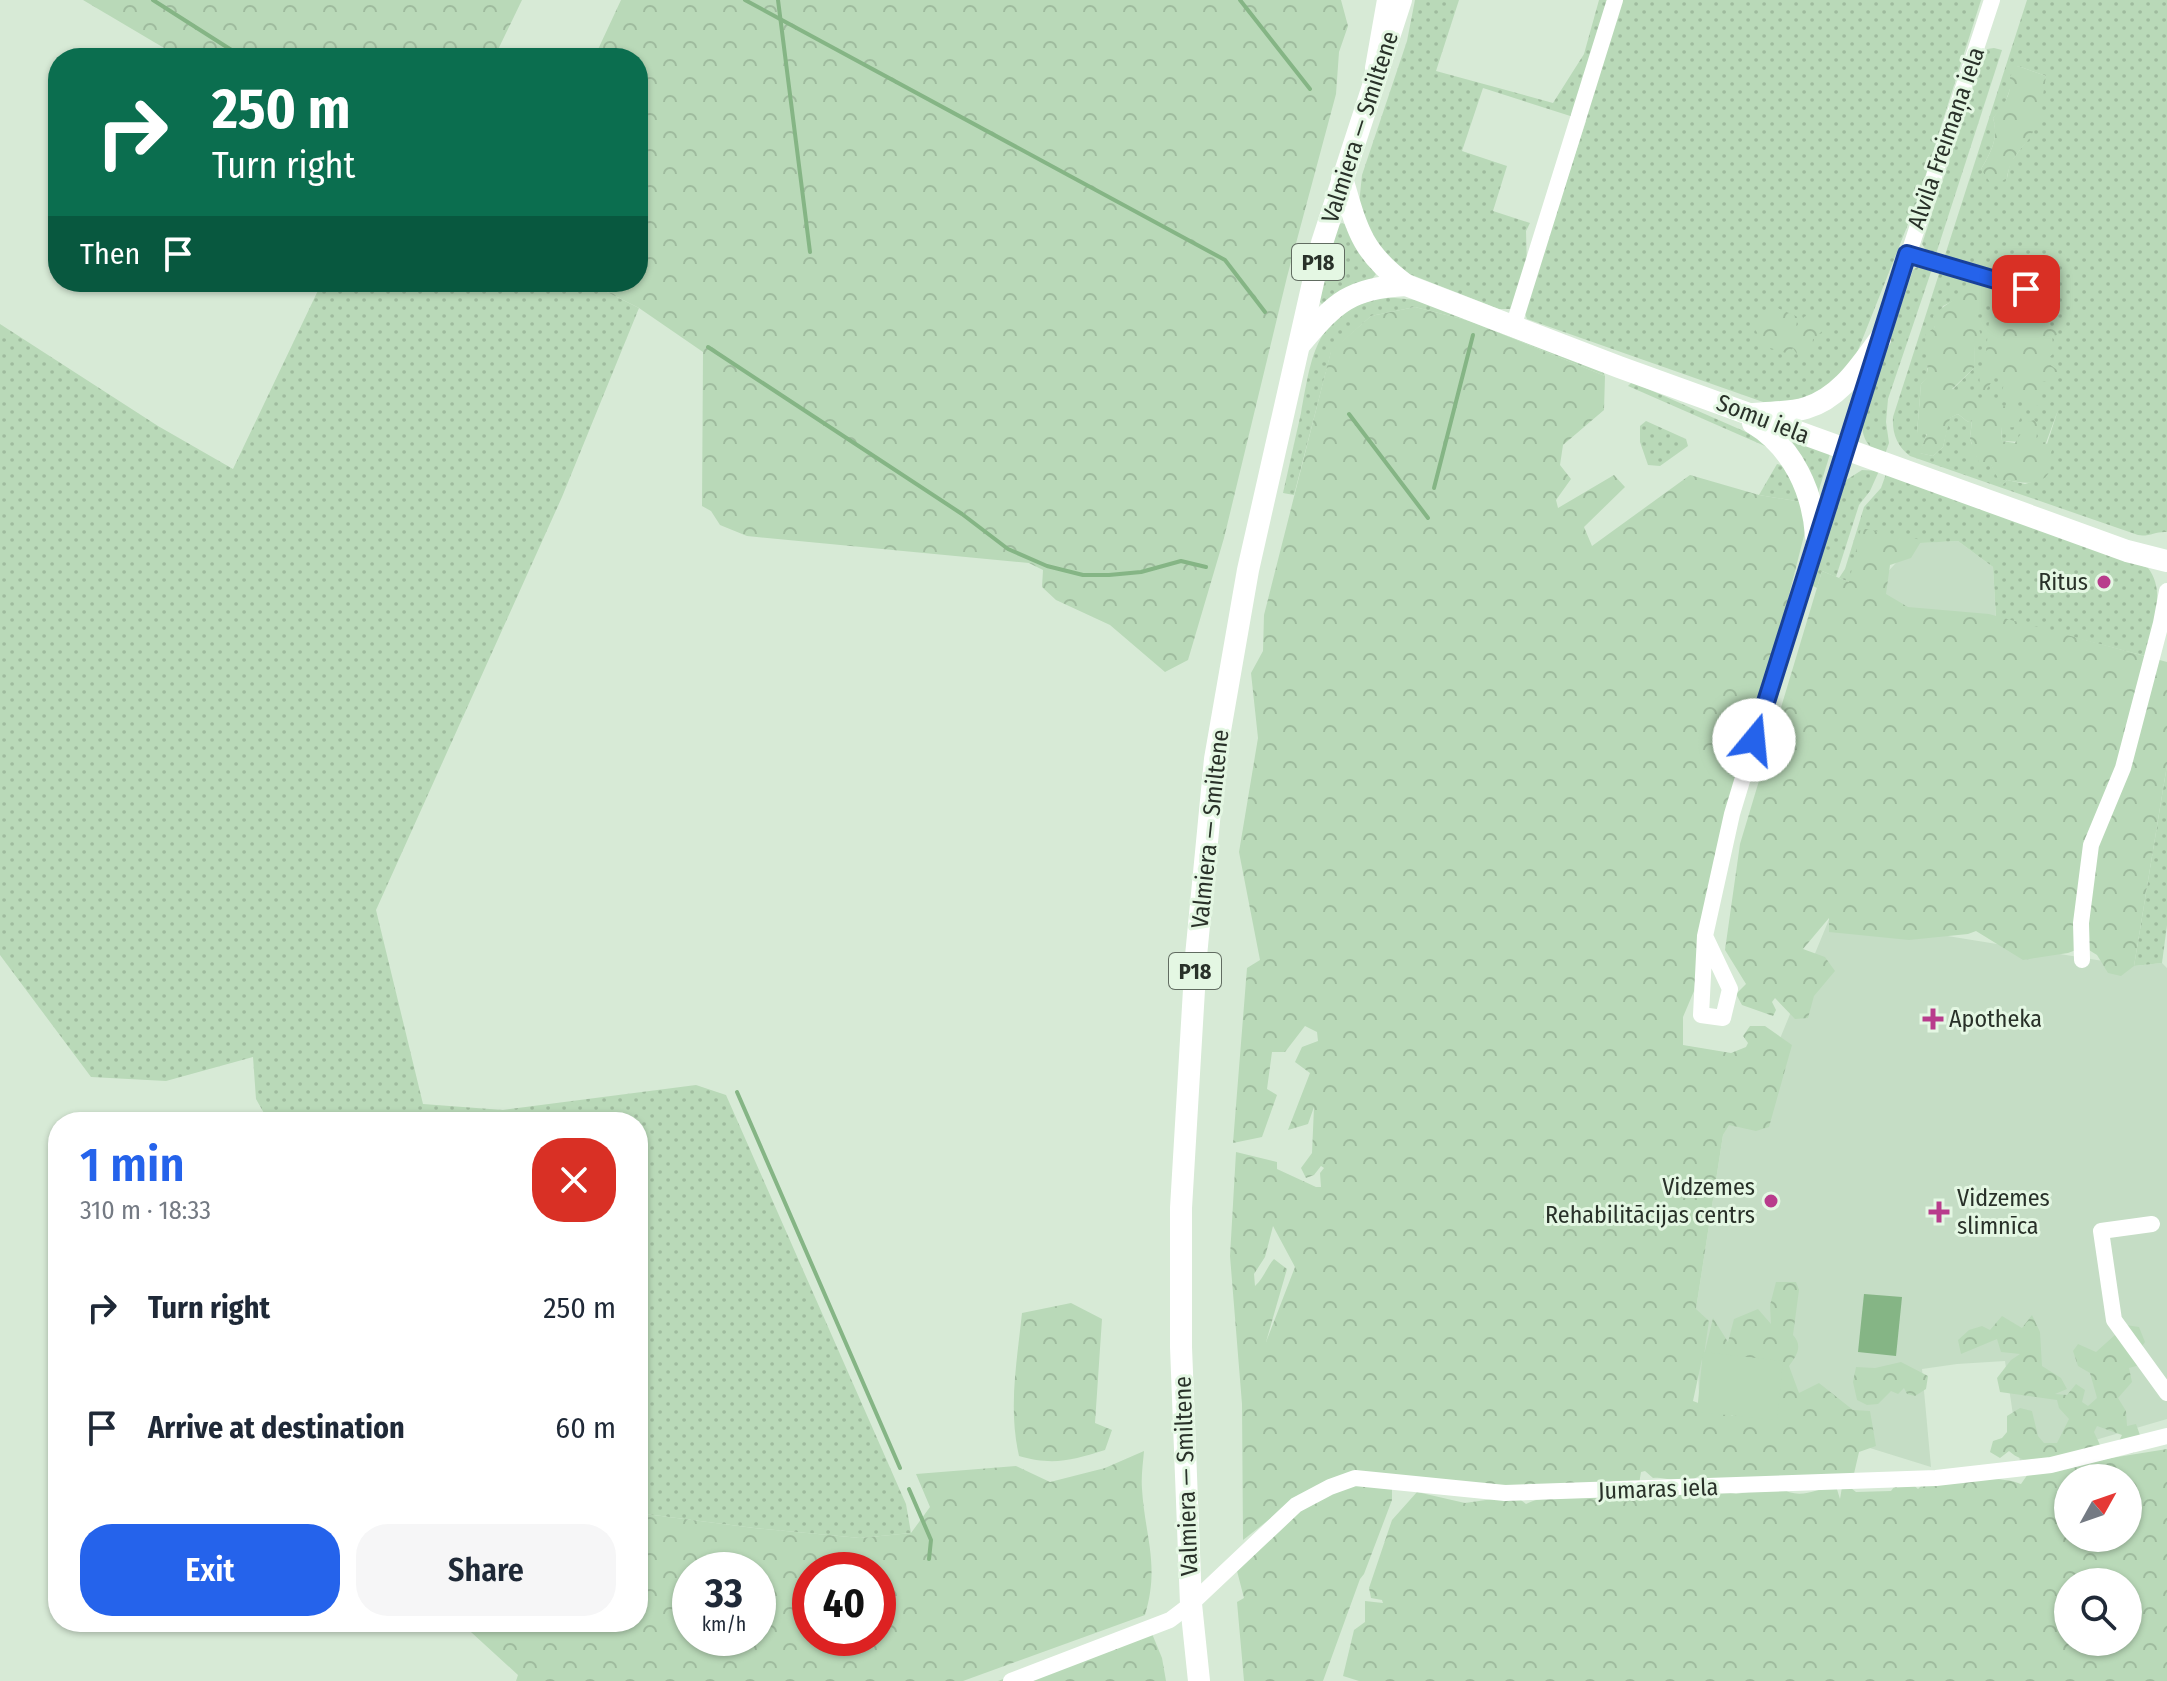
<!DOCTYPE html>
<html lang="en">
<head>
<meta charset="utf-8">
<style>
  :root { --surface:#fff; --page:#f6f6f7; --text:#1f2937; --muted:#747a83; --accent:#2563eb }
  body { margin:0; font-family:"Fira Sans Condensed",sans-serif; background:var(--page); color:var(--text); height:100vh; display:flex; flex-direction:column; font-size:30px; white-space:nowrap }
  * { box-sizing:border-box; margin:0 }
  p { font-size:26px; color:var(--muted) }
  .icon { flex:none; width:44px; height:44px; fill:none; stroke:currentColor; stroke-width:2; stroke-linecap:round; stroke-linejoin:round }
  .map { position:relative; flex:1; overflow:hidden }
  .sheet { position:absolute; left:48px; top:1112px; width:600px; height:520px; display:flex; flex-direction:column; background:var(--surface); border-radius:32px; box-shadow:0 2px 6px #0004 }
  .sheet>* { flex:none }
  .banner { position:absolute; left:48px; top:48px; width:600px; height:244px; border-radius:32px; box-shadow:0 2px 6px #0004; background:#0b6e4f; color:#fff; overflow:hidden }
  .needle { width:52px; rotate:50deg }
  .controls { position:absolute; left:2054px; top:1464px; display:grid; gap:16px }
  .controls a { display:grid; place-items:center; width:88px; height:88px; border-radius:50%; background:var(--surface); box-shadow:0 2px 6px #0004; font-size:40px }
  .speed { position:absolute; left:672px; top:1552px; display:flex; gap:16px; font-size:40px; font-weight:700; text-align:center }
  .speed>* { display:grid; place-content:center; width:104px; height:104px; border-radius:50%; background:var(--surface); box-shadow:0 2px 6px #0004; line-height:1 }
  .speed small { font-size:20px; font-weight:400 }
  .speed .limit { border:12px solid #d22; background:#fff; color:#111 }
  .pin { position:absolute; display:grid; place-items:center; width:68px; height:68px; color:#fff; margin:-34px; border-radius:16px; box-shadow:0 4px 12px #0006 }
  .me { position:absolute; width:88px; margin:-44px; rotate:17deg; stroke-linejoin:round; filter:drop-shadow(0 0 6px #0008) }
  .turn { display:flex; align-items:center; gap:28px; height:168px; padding:0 32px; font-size:36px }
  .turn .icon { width:104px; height:104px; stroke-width:2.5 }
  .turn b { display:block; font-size:56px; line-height:68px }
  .then { display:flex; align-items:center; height:76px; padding:0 32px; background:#0003; gap:16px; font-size:30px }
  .round { display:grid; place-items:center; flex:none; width:84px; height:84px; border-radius:32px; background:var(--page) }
  .headline { display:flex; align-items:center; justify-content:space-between; height:136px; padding:0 32px }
  h1 { font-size:48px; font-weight:600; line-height:60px; color:var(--accent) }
  .button { display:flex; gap:16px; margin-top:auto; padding:16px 32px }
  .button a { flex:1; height:92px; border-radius:32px; background:var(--accent); color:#fff; font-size:32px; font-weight:600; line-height:92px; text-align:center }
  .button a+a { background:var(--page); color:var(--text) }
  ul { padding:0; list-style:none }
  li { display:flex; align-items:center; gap:24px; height:120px; padding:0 32px }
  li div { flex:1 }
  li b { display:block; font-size:30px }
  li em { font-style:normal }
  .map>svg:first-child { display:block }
</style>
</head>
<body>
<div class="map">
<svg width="2167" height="1681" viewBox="0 0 2167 1681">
  <defs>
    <pattern id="grass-dots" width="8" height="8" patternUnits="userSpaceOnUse" patternTransform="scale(2)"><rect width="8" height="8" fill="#b9d9b8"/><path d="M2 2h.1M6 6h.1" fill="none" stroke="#9fbb9e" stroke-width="1.8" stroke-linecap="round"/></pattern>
    <pattern id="forest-crowns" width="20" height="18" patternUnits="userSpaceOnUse" patternTransform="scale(2)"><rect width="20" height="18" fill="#b9d9b8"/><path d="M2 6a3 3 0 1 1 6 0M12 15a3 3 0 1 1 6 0" fill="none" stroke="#9fbb9e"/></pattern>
  </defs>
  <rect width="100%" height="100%" fill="#d7ead6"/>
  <g fill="#c5ddc5">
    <polygon points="1958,541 1993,567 1996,619 1923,658 1874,587 1914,543"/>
    <polygon points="1830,917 2134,966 2162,963 2167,968 2167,1419 2020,1462 2005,1361 1957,1364 1922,1369 1931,1467 1699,1395 1696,1309 1723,1135 1728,1125 1751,1109"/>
  </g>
  <g fill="url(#grass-dots)" fill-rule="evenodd">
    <polygon points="1415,0 1459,0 1436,71 1553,103 1584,54 1599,0 1981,0 1918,199 1849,373 1828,390 1792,405 1766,403 1527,319 1524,311 1586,121 1483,88 1462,151 1507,166 1493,211 1530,223 1526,231 1527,269 1511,309 1499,309 1394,268 1370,233 1359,204 1362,175 1407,41"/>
    <path d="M2027 0H2167V532C2156 531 2149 537 2138 535L1910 456C1897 446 1892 433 1893 417ZM2018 66 2046 76 2029 138 2010 163 2007 178 1981 169C1991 152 1999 138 1993 118L2004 106ZM1980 282 1975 316 1974 368 1952 390 2001 427 2002 441 2046 443 2058 410 2035 481 2025 484 2007 480 2002 485 1991 464 1976 456 1970 439 1972 419 1968 422 1958 414 1949 418 1943 447 1933 456 1920 453 1927 433H1917L1921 384 1929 376 1927 369 1935 326 1943 306 1963 296Z"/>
    <polygon points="1994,48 2002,50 1935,257 1929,255 1922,244 1983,57 1987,49"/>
    <polygon points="1342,223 1347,225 1376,274 1372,279 1323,305 1318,300 1338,225"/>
    <path d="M1921 264 1932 269 1888 399 1886 422 1889 443 1884 457C1868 448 1860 437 1863 419L1913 270Z"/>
    <polygon points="322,282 587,282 639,308 562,497 376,910 423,1104 503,1110 696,1085 726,1095 906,1504 911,1533 860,1538 754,1528 638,1513 638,1122 269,1122 256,1099 253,1057 166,1081 91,1077 0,955 0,324 158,426 233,469"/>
    <path d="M1384 297 1417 300 1603 371 1605 376 1470 321 1415 307 1371 316 1331 352 1294 495 1283 493C1289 466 1295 440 1301 413 1312 354 1315 312 1384 297Z"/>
    <polygon points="1632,382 1771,443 1774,450 1628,386"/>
    <polygon points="1646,421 1686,439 1688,446 1660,466 1648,465 1640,442 1640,426"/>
    <polygon points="1791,438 1830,454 1818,493 1787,441"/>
    <polygon points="1777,464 1784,466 1808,503 1759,495"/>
    <polygon points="1862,470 1879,471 1870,491 1859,505 1836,577 1822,571 1817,588 1811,585 1810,581 1843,482"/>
    <path d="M1886 474 2148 568C2167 592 2152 628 2145 656L1996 617 1993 567 1958 541 1920 543 1849 582 1839 578 1845 569 1864 507 1881 488Z"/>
    <polygon points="2167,765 2167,925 2162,963 2134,966"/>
  </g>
  <g fill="url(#forest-crowns)" fill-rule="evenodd">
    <polygon points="83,0 522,0 494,58 181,58"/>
    <polygon points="621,0 1341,0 1348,26 1339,52 1336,94 1287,277 1224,538 1188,660 1165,672 1110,625 1056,600 1042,587 1043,570 1029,563 747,536 720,525 711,511 702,506 703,352 639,308 587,282 638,282 638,58 594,58"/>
    <path d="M2018 66 2046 76C2043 95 2040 122 2029 139 2018 153 2010 159 2007 178L1993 187 1981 169C1991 152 1999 138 1993 118 2005 104 2012 94 2010 76Z"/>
    <path d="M1980 281 1994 291 1975 316 1983 342 1975 345 1974 368 1952 389 2019 411 2021 417C2013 433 2013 425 2001 427L2002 441 2015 443 2028 422 2034 420 2038 425 2036 440 2046 443 2052 450C2049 457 2052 463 2050 470 2044 487 2020 483 2007 480L2002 486 1991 465 1981 466 1976 456H1971L1968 453 1972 444 1970 439 1972 420 1968 422 1958 414 1950 418 1943 447 1933 456 1919 453 1927 434 1917 433 1921 384 1928 376 1925 335 1935 327 1933 316C1947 302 1964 295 1980 281Z"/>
    <polygon points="1773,306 1798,317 1796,326 1784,329 1797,330 1805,316 1826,328 1813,339 1812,347 1806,357 1797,354 1793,348 1789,354 1764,346 1755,329 1760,316"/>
    <path d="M1415 307 1470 321 1605 376 1604 410 1563 445 1560 465 1571 479 1556 500 1558 508 1614 475 1625 487 1584 527 1592 546 1690 475 1759 495 1808 503 1809 516 1703 934 1694 991 1683 1017V1045L1731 1053 1746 1047 1748 1043 1743 1036 1750 1026H1765L1792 1045 1769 1127 1756 1131 1729 1125 1723 1135 1696 1309 1709 1321 1704 1355 1713 1318 1728 1342 1734 1319 1758 1309 1771 1324 1770 1305 1776 1282H1796L1799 1290 1793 1335C1803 1346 1797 1355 1789 1366L1799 1393 1819 1383 1853 1410 1870 1411 1876 1446 1859 1452 1853 1478 1734 1484 1699 1476C1679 1489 1672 1476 1653 1478L1645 1471 1641 1472 1639 1484 1522 1495 1369 1472 1294 1500 1243 1540 1242 1404 1230 1256 1236 1152 1277 1162V1169L1316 1187H1321L1320 1173 1324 1168 1321 1166 1314 1175 1306 1178 1301 1168 1312 1153 1314 1107 1308 1124 1288 1130 1310 1073 1295 1062 1302 1047 1318 1041 1317 1032 1305 1026 1285 1052H1272L1267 1089 1277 1095 1262 1137 1233 1143 1247 968 1260 960 1239 852 1258 738 1251 673 1263 651 1264 615 1331 351 1371 316ZM1273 1226 1295 1267 1266 1342 1287 1269 1274 1259C1266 1268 1264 1278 1255 1286L1254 1274 1265 1257ZM1702 1359 1733 1416 1693 1401Z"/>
    <path d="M2008 307 2018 318C2029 316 2042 317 2047 328L2057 330V335L2052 336 2054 353 2045 361 2060 372 2055 380 2041 382 2039 405 2031 408 2022 401H2012L2010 398 2001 399 2004 382 2001 375 1994 378 1985 392 1980 389 1979 370 1985 361 1989 322Z"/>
    <polygon points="1861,528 1922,540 1911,558 1890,565 1886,594 1908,607 1989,614 2167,662 2167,765 2134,966 2121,976 2108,973 2097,955 2084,947 2068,953 2023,960 1976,931 1968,934 1909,940 1829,932 1829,918 1803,949 1825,957 1835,971 1814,996 1808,1018 1795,1019 1775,998 1772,1002 1776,1010 1773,1016 1742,1005 1736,994 1746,984 1725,950 1740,844 1822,571 1849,582"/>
    <path d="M1071 1303 1102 1319 1095 1423 1112 1430 1105 1450C1073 1460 1053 1466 1019 1456 1008 1408 1017 1361 1022 1313Z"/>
    <path d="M2032 1315 2040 1332 2042 1366 2061 1378 2067 1389 2055 1394 2067 1395 2076 1384 2085 1390 2082 1402 2088 1406 2097 1398 2090 1373 2078 1366 2073 1351 2078 1344 2096 1352 2126 1325 2139 1327 2145 1342 2140 1349V1365L2129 1368 2132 1382 2118 1398 2126 1411 2127 1426 2136 1424 2141 1438 2134 1453 2123 1454 2118 1443 2122 1435 2097 1426 2094 1432 2100 1445C2072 1453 2034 1474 2009 1451L2000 1458 1990 1452 1993 1441 2002 1438 2007 1432V1416L2020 1408 2032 1411 2038 1436 2044 1443H2057L2069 1419 2059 1408 2057 1400 2000 1392 1997 1378 2011 1360 2020 1354 2001 1352 1997 1339 1961 1354 1958 1340 1969 1330 1982 1326 1990 1330 2002 1316 2022 1328Z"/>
    <polygon points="1901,1362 1928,1376 1926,1389 1915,1396 1907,1394 1904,1388 1898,1394 1891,1391 1878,1404 1867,1405 1857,1400 1853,1382 1856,1367 1875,1368"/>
    <path d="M2167 1449V1681H1359L1343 1676 1354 1630 1365 1622V1601L1383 1603 1382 1600 1371 1598 1369 1588 1392 1520 1417 1492 1465 1503 1493 1499 1521 1500 1526 1504C1544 1495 1554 1501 1573 1495L1709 1489 1736 1494 1779 1487C1800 1501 1814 1489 1836 1486L1840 1499 1842 1487 1851 1488 1856 1492 1891 1491 1897 1483 1909 1481 1918 1489 1924 1483C1952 1481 1997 1474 2021 1484L2030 1471ZM2068 1478H2128V1538H2068ZM2068 1582H2128V1642H2068Z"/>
    <path d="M1144 1451C1143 1463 1141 1476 1142 1489 1145 1537 1160 1565 1145 1615L963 1681H516L518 1675 460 1622H638V1513L754 1528 860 1538 911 1533 930 1507 916 1474 1016 1466 1050 1482 1105 1468ZM690 1570H758V1638H690ZM810 1570H878V1638H810Z"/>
    <polygon points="1371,1483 1392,1488 1392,1500 1364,1574 1360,1579 1323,1681 1244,1681 1237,1602 1244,1598 1237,1571 1310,1501 1346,1487"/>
    <polygon points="1148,1624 1162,1658 1166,1681 998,1681"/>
  </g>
  <polygon fill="#b9d9b8" points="1703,1352 1783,1361 1777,1420 1697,1412"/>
  <polygon fill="#85b585" points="1864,1294 1902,1297 1896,1356 1858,1352"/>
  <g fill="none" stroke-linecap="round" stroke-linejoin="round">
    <g stroke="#85b585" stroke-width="4">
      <polyline points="153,0 244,58"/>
      <polyline points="745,0 1225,260 1265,312"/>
      <polyline points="778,0 810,252"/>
      <polyline points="1240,0 1310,89"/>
      <polyline points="708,347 962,514 1008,549 1047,566 1083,575 1109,575 1141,572 1181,561 1206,567"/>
      <polyline points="1349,414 1428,518"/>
      <polyline points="1434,488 1473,335"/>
      <polyline points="737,1092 900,1468"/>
      <polyline points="909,1489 931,1540 929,1559"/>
    </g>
    <g stroke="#fff" stroke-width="16">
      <polyline points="1907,254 2051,298"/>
      <polyline points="1514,324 1615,0"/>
      <polyline points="1705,936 1730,989 1723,1018 1701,1015 1705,936 1732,814 1816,536 1992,0"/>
      <polyline points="2082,960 2081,923 2091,845 2123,768 2161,623 2167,591"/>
      <polyline points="2152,1224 2101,1231 2114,1320 2167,1393"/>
      <polyline points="1011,1681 1170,1620 1191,1604 1296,1505 1330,1487 1355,1478 1505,1493 1936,1478 2051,1465 2167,1436"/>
    </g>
    <g stroke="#fff" stroke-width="22">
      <path d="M1342 178C1357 229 1361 252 1406 285L1619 367 2127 551 2167 561"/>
      <path d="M1301 343C1337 301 1349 289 1406 285"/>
      <path d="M1754 414C1770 412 1790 413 1806 408 1840 398 1860 366 1880 339"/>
      <path d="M1753 423C1793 447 1813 492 1816 536"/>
      <polyline points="1199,1681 1191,1604 1181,1347 1181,1208 1196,956 1215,759 1248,570 1322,243 1401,0"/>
    </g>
    <polyline stroke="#fff" stroke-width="24" points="1377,68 1389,0"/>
  </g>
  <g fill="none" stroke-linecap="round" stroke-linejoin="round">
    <g stroke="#184099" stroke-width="20">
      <polyline id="route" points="1754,740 1907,254 2026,289"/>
    </g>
    <use href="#route" stroke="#2563eb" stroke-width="14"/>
  </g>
  <g fill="#b83c8c" stroke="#e4f7e3" stroke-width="3">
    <circle cx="2104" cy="582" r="8"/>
    <path d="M1929 1007h8v8h8v8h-8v8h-8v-8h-8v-8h8z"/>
    <circle cx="1771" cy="1201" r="8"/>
    <path d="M1935 1200h8v8h8v8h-8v8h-8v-8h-8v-8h8z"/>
  </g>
  <g text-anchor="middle" stroke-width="6" stroke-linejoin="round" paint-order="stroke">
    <g fill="#e4f7e3" stroke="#616c61" stroke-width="2">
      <rect x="1292" y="244" width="52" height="36" rx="6"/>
      <rect x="1169" y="953" width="52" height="36" rx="6"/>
    </g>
    <g font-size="22" font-weight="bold" fill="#293129">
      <text x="1318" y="270">P18</text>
      <text x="1195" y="979">P18</text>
    </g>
    <g font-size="24" fill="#293129" stroke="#e4f7e3">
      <text transform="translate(1360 127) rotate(-72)" y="8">Valmiera — Smiltene</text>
      <text transform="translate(1946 138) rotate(-71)" y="8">Alvila Freimaņa iela</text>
      <text transform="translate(1763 419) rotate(21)" y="8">Somu iela</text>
      <text transform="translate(1210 829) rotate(-84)" y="8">Valmiera — Smiltene</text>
      <text transform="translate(1186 1476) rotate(-92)" y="8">Valmiera — Smiltene</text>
      <text transform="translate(1658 1489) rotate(-2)" y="8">Jumaras iela</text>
    </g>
    <g font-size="24" fill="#293129" stroke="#e4f7e3" text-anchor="end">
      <text x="2088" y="590">Ritus</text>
      <text x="1949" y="1027" text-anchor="start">Apotheka</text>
      <text x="1755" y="1195">Vidzemes<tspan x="1755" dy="28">Rehabilitācijas centrs</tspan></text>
      <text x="1957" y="1206" text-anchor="start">Vidzemes<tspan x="1957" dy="28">slimnīca</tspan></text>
    </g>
  </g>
</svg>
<div class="controls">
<a><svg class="needle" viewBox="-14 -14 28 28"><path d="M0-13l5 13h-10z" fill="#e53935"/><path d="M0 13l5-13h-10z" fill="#747a83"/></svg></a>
<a><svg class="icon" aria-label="search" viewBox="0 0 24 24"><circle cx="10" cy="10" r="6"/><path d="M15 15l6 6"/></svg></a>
</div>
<div class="speed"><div>33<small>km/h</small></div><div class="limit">40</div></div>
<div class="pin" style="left:2026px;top:289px;background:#d93025"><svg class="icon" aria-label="arrive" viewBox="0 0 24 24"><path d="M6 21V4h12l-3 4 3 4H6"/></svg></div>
<svg class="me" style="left:1754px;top:740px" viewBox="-20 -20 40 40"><circle r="19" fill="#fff"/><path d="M0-13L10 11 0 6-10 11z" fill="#2563eb"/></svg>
<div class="banner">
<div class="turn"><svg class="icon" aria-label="right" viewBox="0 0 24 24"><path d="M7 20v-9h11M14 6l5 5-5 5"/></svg><div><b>250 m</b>Turn right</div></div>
<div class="then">Then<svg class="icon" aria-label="arrive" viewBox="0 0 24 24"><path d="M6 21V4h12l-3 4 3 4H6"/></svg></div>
</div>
<section class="sheet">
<div class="headline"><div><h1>1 min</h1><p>310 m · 18:33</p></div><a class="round" style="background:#d93025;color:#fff"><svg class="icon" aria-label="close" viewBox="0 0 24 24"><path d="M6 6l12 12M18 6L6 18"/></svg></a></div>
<ul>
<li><svg class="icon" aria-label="right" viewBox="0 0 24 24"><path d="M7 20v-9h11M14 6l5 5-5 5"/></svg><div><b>Turn right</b></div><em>250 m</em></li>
<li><svg class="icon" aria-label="arrive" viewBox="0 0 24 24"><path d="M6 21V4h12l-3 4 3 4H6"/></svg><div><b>Arrive at destination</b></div><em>60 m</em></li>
</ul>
<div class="button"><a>Exit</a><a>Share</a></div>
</section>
</div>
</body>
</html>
